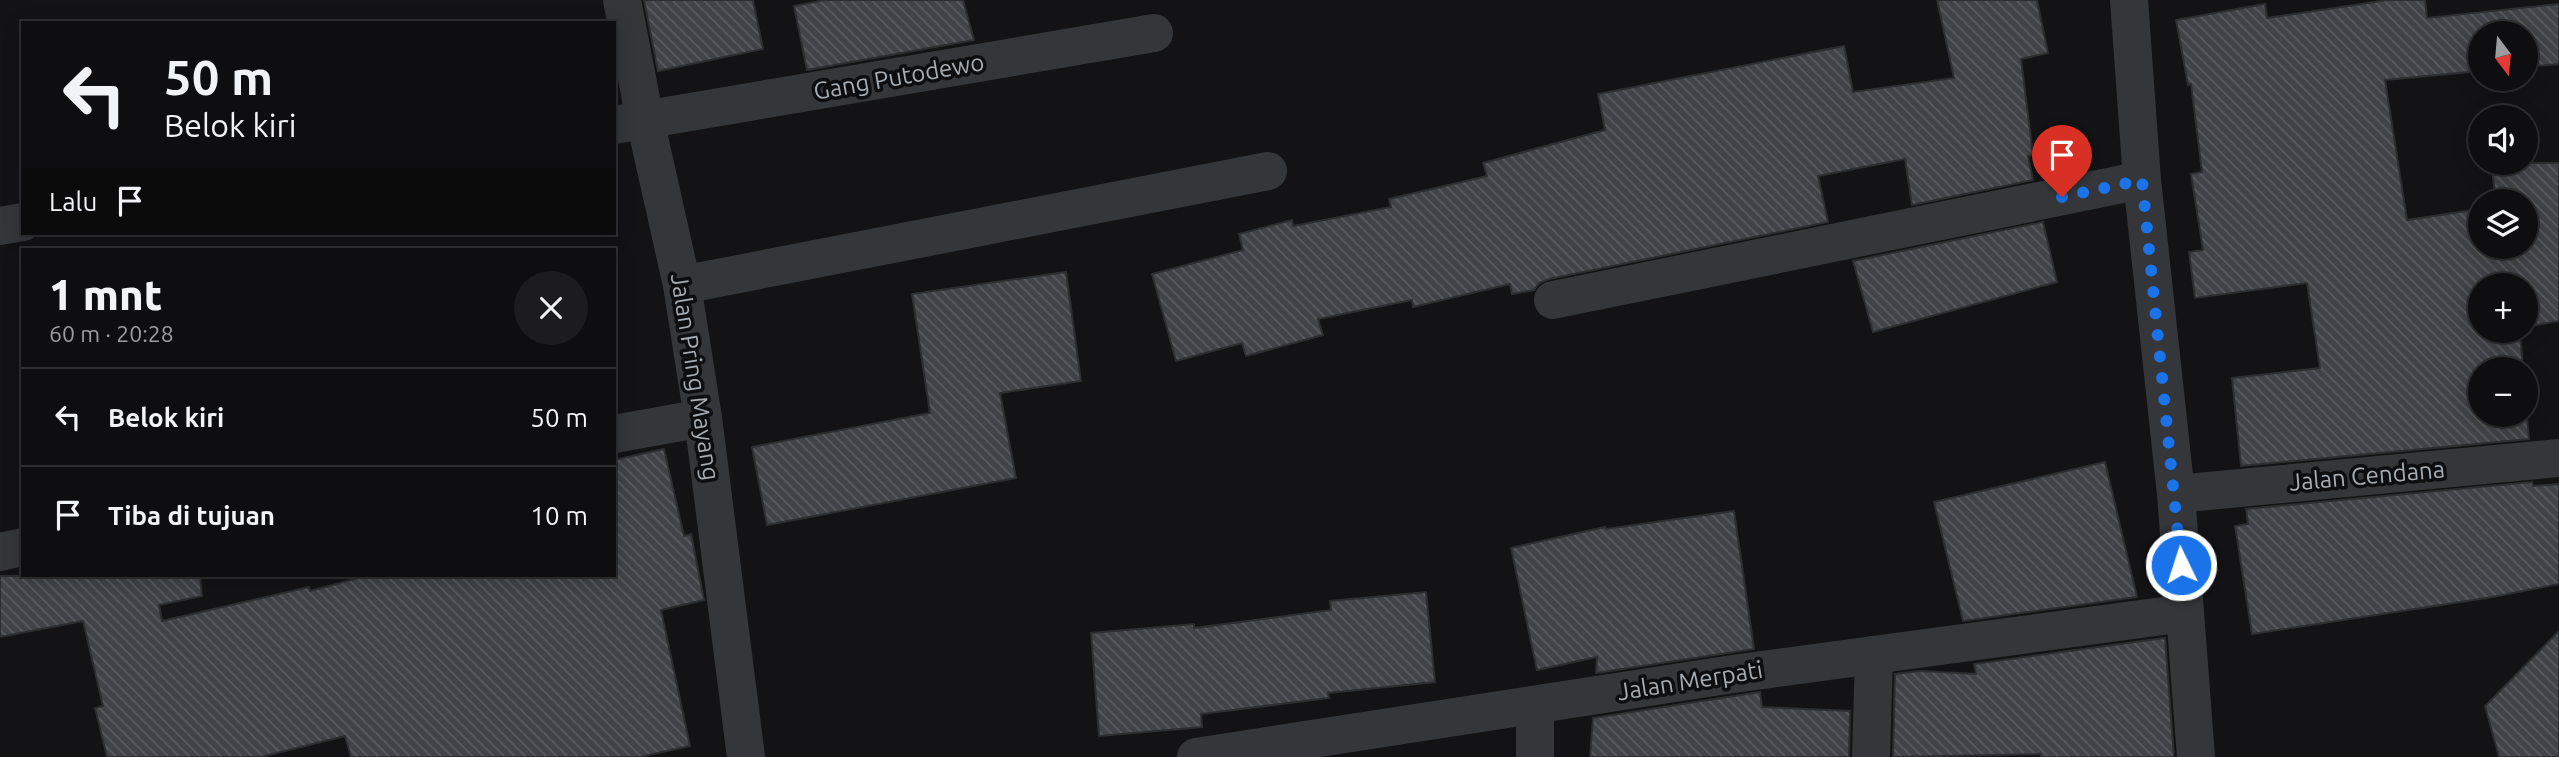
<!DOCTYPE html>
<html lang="id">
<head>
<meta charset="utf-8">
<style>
  :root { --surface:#0e0e10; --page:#1c1c1e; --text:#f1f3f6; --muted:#9b9c9f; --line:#2e2e30 }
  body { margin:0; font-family:Ubuntu,sans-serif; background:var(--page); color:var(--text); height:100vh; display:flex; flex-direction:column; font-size:26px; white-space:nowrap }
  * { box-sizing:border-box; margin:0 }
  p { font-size:23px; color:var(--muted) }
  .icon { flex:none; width:38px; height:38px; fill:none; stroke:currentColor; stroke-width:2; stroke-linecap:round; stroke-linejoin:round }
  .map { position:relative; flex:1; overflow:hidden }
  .side { position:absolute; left:21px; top:248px; width:595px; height:329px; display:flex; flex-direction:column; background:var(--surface); border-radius:0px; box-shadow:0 4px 18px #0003,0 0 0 2px var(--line) }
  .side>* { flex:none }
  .guide { position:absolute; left:21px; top:21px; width:595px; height:214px; border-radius:0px; box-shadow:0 4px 18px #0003,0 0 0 2px var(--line); background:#0e0e10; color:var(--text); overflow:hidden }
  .needle { width:46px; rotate:164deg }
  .controls { position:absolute; left:2468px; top:21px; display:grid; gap:14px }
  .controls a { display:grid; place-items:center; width:70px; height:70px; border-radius:50%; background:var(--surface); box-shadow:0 4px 18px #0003,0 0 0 2px var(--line); font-size:35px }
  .pin { position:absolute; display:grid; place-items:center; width:60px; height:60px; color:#fff; margin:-72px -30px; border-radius:50% 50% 50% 0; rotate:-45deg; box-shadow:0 0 7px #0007 }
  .pin .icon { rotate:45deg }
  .me { position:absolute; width:77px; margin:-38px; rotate:356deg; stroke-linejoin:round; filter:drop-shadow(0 0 5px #0008) }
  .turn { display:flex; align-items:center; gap:24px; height:147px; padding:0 28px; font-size:32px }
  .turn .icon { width:91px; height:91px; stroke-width:2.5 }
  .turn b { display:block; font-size:49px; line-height:60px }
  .then { display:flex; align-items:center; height:66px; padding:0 28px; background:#0003; gap:14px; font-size:26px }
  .round { display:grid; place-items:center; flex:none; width:74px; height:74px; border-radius:37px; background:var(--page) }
  .overview { display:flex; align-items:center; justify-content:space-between; height:119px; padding:0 28px }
  h1 { font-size:42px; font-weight:800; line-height:52px }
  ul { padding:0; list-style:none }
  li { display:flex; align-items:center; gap:21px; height:98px; padding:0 28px; border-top:2px solid var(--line) }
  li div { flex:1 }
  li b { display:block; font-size:26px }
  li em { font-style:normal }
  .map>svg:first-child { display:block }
</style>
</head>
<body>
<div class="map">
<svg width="2559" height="757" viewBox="0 0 2559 757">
  <defs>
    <pattern id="building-back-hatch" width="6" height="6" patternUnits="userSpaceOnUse" patternTransform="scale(1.75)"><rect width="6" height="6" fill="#424348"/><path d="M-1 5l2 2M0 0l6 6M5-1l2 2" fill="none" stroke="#5a5b60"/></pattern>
  </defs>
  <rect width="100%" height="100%" fill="#131315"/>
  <g fill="url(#building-back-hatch)" stroke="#2d2e31" stroke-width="2">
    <polygon points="644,0 753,0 763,49 658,71"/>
    <polygon points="825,0 963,0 974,40 807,70 794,6"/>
    <polygon points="1937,0 2037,0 2048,53 2021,59 2033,155 2028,156 2033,180 1912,205 1905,159 1818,176 1828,222 1549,279 1539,283 1534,290 1512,294 1510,284 1413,307 1412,300 1318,319 1323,335 1246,356 1242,343 1176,361 1152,274 1243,250 1239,234 1292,220 1293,226 1391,207 1389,199 1487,176 1483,163 1605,130 1598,94 1844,46 1853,92 1954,78"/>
    <polygon points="2388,0 2425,0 2427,18 2559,4 2559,64 2525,67 2525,33 2480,33 2480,71 2385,80 2407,220 2480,209 2480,247 2525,247 2525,201 2496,201 2491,163 2559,163 2559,321 2525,327 2525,285 2480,285 2480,331 2520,331 2523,369 2480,369 2480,415 2525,415 2525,394 2529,439 2241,466 2232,378 2320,368 2307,283 2195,298 2189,252 2203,250 2191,174 2202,172 2191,84 2188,85 2176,20 2265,4 2267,18"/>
    <polygon points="2043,222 2057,282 1873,332 1853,261"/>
    <polygon points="1066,272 1081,381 1000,393 1016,478 767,525 752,447 930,413 912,294"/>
    <polygon points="664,449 684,536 691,534 704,600 661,610 690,746 640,757 351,757 345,736 261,757 107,757 95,708 103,706 83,621 0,637 0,576 200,576 202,596 159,605 162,621 309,587 310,591 366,576 614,576 614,460"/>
    <polygon points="2105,462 2137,597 1963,621 1934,502"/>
    <polygon points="2532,482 2533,486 2559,484 2559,584 2493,597 2252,634 2235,526 2248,524 2246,509"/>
    <polygon points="1734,511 1754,649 1596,673 1597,657 1537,670 1511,548 1605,527 1606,529"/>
    <polygon points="1426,592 1435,682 1328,693 1329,698 1201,714 1202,727 1099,736 1091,633 1194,624 1194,628 1331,610 1330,601"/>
    <polygon points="2559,631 2559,757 2499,757 2485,706"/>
    <polygon points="2165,638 2174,757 2041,757 2041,754 1893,757 1895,674 1920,671 1976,674 1974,664"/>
    <polygon points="1760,692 1762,707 1850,711 1849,757 1590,757 1593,718"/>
  </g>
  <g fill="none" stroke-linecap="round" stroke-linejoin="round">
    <g stroke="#343639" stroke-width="38">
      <polyline points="622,0 645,120 682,285 703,418 746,757"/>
      <polyline points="2129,0 2142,180 2176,494 2196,757"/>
      <polyline points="614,125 1154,33"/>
      <polyline points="0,226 23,222"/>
      <polyline points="682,285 1268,171"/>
      <polyline points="1553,300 2142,180"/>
      <polyline points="614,434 703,418"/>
      <polyline points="2176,494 2559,458"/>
      <polyline points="0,552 23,547"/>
      <polyline points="1196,757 1733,674 2185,613"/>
      <polyline points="1535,757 1535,705"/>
      <polyline points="1871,757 1874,655"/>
    </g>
  </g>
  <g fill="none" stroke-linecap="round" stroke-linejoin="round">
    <polyline stroke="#1a73e8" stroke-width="12" stroke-dasharray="0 21.6" points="2062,197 2142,180 2181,565"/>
  </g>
  <g text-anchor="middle" stroke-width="7" stroke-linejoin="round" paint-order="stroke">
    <g font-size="24" fill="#a5acb4" stroke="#0e0e10">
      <text transform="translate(899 77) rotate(-10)" y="8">Gang Putodewo</text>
      <text transform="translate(695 377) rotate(81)" y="8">Jalan Pring Mayang</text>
      <text transform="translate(2367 476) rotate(-5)" y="8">Jalan Cendana</text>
      <text transform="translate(1690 681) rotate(-9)" y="8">Jalan Merpati</text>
    </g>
  </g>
</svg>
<div class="controls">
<a><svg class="needle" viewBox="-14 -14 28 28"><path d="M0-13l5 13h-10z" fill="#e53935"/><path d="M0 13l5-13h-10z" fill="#9b9c9f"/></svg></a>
<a><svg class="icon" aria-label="sound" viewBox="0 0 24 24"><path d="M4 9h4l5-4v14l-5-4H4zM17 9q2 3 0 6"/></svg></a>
<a><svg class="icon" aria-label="layers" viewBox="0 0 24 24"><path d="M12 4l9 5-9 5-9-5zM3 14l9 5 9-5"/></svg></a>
<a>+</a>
<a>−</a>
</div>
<div class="pin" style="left:2062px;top:197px;background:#d93025"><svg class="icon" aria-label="arrive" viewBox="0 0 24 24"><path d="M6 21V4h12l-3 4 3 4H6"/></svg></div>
<svg class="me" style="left:2181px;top:565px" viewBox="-20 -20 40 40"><circle r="17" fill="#1a73e8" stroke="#fff" stroke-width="3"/><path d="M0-11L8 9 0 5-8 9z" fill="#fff"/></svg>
<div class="guide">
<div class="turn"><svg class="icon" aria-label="left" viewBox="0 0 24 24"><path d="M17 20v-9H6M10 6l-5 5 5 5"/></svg><div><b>50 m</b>Belok kiri</div></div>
<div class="then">Lalu<svg class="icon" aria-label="arrive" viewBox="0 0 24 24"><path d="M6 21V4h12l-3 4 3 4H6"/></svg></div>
</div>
<section class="side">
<div class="overview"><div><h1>1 mnt</h1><p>60 m · 20:28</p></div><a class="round"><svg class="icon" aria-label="close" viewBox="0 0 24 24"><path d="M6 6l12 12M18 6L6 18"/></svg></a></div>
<ul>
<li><svg class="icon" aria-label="left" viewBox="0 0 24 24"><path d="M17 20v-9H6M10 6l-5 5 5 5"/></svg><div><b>Belok kiri</b></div><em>50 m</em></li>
<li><svg class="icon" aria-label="arrive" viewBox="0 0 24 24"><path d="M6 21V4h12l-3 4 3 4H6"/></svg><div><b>Tiba di tujuan</b></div><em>10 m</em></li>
</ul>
</section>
</div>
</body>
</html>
